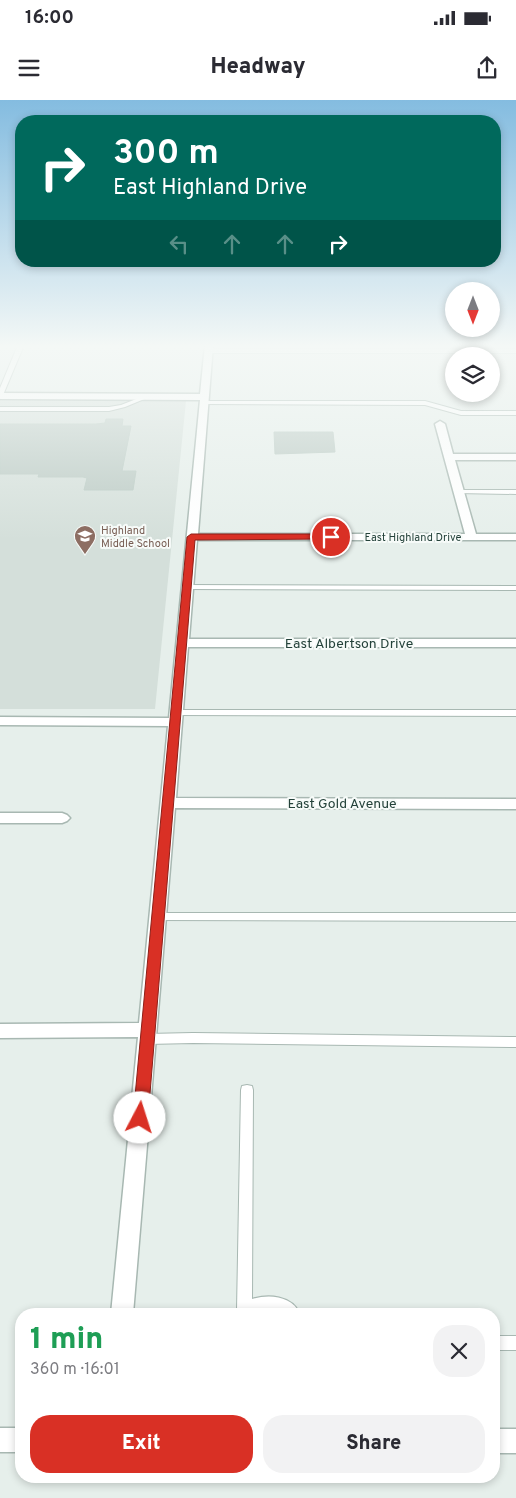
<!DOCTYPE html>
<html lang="en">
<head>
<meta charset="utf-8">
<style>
  :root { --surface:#fff; --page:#f2f2f3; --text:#2b2b33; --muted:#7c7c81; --accent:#d93025 }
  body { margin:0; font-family:Overpass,sans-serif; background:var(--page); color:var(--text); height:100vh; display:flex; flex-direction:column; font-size:19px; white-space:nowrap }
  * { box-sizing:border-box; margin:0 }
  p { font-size:16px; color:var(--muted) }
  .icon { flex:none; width:28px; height:28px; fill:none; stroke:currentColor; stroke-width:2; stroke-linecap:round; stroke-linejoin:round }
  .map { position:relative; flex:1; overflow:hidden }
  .details { position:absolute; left:15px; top:1208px; width:485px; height:175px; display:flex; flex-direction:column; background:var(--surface); border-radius:20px; box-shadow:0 2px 8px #0003 }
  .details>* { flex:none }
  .hud { position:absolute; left:15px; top:15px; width:486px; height:152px; border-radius:20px; box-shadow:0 2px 8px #0003; background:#00695c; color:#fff; overflow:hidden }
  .needle { width:32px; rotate:180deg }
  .buttons { position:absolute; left:445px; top:182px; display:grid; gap:10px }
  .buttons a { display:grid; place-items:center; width:55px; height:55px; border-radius:50%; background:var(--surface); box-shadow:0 2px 8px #0003; font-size:25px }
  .pin { position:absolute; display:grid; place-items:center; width:42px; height:42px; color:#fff; margin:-21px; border:2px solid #fff; border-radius:50%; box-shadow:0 1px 5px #0007 }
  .me { position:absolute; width:55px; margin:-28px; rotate:5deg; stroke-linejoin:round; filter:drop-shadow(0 0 4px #0008) }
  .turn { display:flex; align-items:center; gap:18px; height:105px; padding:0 15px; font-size:22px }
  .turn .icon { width:65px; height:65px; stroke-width:2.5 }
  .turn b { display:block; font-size:35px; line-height:42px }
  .lanes { display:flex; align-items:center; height:48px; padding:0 15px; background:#0003; justify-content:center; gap:25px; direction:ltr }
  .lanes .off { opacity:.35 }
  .round { display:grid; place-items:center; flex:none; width:52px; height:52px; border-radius:20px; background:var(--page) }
  .headline { display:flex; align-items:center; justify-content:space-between; height:85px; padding:0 15px }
  h1 { font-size:30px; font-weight:800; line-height:38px; color:#1e9e55 }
  .cta { display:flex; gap:10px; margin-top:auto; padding:10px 15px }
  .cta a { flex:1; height:58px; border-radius:20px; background:var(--accent); color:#fff; font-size:20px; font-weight:800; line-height:58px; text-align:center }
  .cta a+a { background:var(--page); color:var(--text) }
  .status { display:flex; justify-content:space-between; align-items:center; height:35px; padding:0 25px; background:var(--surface); direction:ltr }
  .status svg { height:14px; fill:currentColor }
  header { display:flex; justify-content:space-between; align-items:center; height:65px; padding:0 15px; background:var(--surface); font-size:22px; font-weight:800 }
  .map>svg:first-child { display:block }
</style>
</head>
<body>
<div class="status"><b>16:00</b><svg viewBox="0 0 49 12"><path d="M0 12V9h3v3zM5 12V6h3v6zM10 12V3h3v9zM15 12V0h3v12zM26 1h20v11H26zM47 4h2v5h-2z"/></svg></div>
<header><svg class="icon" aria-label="menu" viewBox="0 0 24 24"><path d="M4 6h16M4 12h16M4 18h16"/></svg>Headway<svg class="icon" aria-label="share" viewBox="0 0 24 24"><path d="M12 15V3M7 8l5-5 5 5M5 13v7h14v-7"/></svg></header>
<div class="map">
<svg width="516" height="1398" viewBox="0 0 516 1398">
  <rect width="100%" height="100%" fill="#e6efeb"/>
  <polygon fill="#d4dfda" points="0,301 186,301 155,609 0,609"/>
  <g fill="#bbcac4" stroke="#b8c9c2">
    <polygon points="106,319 123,319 122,326 131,326 122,371 136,371 133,390 84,390 87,378 83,377 38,377 39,374 0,374 0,324 96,324 105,323"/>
    <polygon points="274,332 333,332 335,352 275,354"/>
  </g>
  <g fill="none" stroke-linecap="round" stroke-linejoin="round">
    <g stroke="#a8b8b2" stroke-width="2">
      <g id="lane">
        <polygon points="18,245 24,245 3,295 0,297 0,288"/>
        <polygon points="516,249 516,253 208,253 205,251 208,249"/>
        <polygon points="144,296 149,297 125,307 109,311 0,311 0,307 109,307 121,305"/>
        <polygon points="203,301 425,301 461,311 516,311 516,315 461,315 425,305 201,304 200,303"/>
        <polygon points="458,390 516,390 516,394 456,393 456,391"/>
        <polygon points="184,485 516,486 516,490 187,489 183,487"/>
        <polygon points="177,610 516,610 516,616 174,615 172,613"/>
        <polygon points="158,813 516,813 516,821 154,820 152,817 154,814"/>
        <polygon points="193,933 516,937 516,947 193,943 147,944 143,942 141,939 143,936 147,934"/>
        <path d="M247 985 252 986 253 990 252 1199C268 1194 292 1195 300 1214H283L275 1210 268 1209 260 1210 253 1214H235L237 1210 241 990 242 986Z"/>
        <rect x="494" y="1236" width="22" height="14"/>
      </g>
    </g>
    <g stroke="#a8b8b2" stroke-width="3">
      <g id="street">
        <polygon points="205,245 213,245 198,434 465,434 435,324 440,321 445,324 453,354 516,354 516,360 455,360 476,434 516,434 516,440 197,440 189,539 516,539 516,547 188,547 176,698 516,699 516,709 175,708 133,1214 111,1214 138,937 0,938 0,924 139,923 168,626 0,625 0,617 169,618 200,300 0,299 0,293 200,294"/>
        <polygon points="0,713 62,713 67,715 70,718 67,721 62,723 0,723"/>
        <rect x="0" y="1328" width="21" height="24"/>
        <rect x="494" y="1329" width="22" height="24"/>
      </g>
    </g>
    <use href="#lane" fill="#fff" fill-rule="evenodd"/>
    <use href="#street" fill="#fff" fill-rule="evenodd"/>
  </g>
  <linearGradient id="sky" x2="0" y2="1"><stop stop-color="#84bce0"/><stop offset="0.56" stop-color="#f4f8f6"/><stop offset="1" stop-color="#f4f8f6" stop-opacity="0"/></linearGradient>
  <rect width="516" height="440" fill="url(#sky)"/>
  <polygon fill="#d93025" stroke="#8d1f18" points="191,434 331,434 335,437 331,439 195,440 148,1018 145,1022 140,1024 135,1022 133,1018 187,437"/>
  <defs>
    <g id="school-pin" transform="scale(1.125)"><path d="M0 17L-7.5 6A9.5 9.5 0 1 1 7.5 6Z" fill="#8d6e63" stroke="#f7fbf9"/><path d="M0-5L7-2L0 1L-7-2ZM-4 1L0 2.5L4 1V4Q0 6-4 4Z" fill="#fff"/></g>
  </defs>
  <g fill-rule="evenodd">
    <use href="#school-pin" x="85" y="436"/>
  </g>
  <g text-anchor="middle" stroke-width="4" stroke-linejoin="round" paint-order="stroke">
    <g font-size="11" fill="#785e54" stroke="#f7fbf9" text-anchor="start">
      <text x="101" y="434">Highland<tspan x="101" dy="13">Middle School</tspan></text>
    </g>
    <g font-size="11" fill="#24423a" stroke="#f7fbf9">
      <text x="413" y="441">East Highland Drive</text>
    </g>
    <g font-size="14" fill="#24423a" stroke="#f7fbf9">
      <text x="349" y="548">East Albertson Drive</text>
      <text x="342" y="708">East Gold Avenue</text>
    </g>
  </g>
</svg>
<div class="buttons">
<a><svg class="needle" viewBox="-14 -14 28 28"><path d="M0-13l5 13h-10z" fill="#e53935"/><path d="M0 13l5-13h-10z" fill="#7c7c81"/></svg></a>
<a><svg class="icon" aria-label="layers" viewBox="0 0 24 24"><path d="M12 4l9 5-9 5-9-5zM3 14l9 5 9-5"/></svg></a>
</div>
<div class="pin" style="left:331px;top:437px;background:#d93025"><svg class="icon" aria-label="arrive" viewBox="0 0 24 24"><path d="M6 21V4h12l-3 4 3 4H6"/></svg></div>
<svg class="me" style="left:140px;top:1018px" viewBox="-20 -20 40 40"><circle r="19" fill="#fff"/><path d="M0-13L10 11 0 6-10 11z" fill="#d93025"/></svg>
<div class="hud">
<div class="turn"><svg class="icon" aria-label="right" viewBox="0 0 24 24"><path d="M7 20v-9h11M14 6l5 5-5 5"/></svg><div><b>300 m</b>East Highland Drive</div></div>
<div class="lanes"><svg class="icon off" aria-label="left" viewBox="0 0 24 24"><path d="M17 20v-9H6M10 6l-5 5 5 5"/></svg><svg class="icon off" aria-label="ahead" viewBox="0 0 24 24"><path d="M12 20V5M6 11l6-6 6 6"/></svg><svg class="icon off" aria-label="ahead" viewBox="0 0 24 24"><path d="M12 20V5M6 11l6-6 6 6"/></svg><svg class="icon" aria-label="right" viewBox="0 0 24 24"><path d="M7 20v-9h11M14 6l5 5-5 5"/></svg></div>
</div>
<section class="details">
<div class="headline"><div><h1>1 min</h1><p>360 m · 16:01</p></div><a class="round"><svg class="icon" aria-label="close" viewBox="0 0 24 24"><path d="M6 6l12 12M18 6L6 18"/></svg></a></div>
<div class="cta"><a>Exit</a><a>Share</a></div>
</section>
</div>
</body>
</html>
